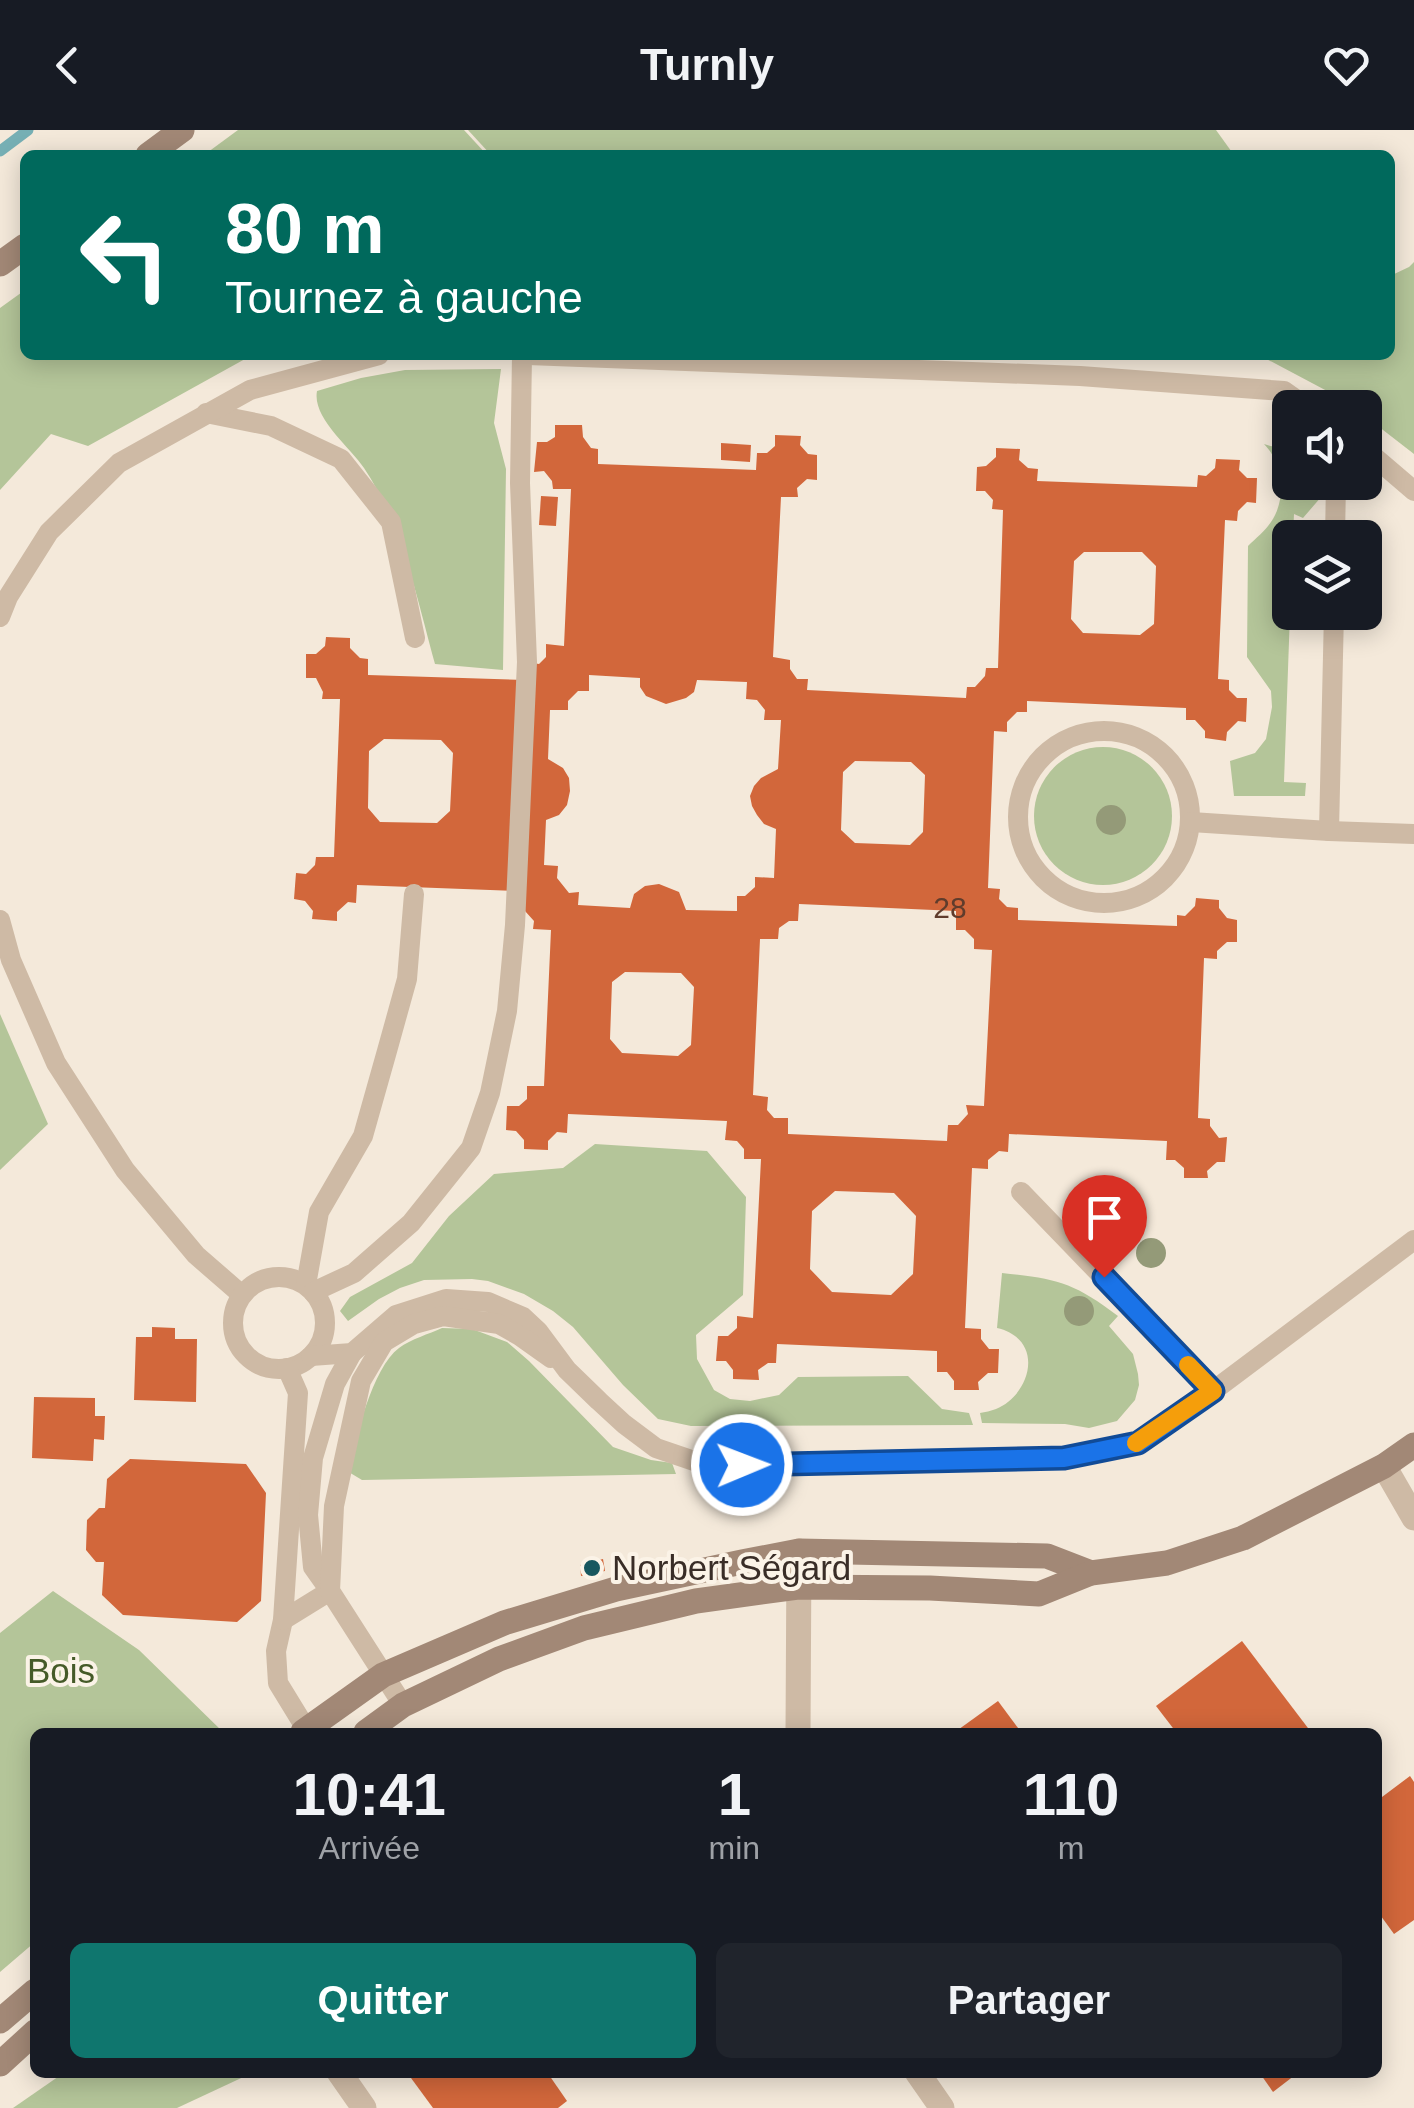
<!DOCTYPE html>
<html lang="fr">
<head>
<meta charset="utf-8">
<style>
  :root { --surface:#171b24; --page:#20242c; --text:#f1f3f6; --muted:#9ea1a6; --accent:#0f766e }
  body { margin:0; font-family:Helvetica,sans-serif; background:var(--page); color:var(--text); height:100vh; display:flex; flex-direction:column; font-size:38px; white-space:nowrap }
  * { box-sizing:border-box; margin:0 }
  p { font-size:32px; color:var(--muted) }
  .icon { flex:none; width:55px; height:55px; fill:none; stroke:currentColor; stroke-width:2; stroke-linecap:round; stroke-linejoin:round }
  .map { position:relative; flex:1; overflow:hidden }
  .sheet { position:absolute; left:30px; top:1598px; width:1352px; height:350px; display:flex; flex-direction:column; background:var(--surface); border-radius:15px; box-shadow:0 5px 25px #0003 }
  .sheet>* { flex:none }
  .banner { position:absolute; left:20px; top:20px; width:1375px; height:210px; border-radius:15px; box-shadow:0 5px 25px #0003; background:#00695c; color:#fff; overflow:hidden }
  .tools { position:absolute; left:1272px; top:260px; display:grid; gap:20px }
  .tools a { display:grid; place-items:center; width:110px; height:110px; border-radius:15px; background:var(--surface); box-shadow:0 5px 25px #0003; font-size:50px }
  .pin { position:absolute; display:grid; place-items:center; width:85px; height:85px; color:#fff; margin:-102px -42px; border-radius:50% 50% 50% 0; rotate:-45deg; box-shadow:0 0 10px #0007 }
  .pin .icon { rotate:45deg }
  .me { position:absolute; width:110px; margin:-55px; rotate:89deg; stroke-linejoin:round; filter:drop-shadow(0 0 8px #0008) }
  .turn { display:flex; align-items:center; gap:35px; height:210px; padding:0 40px; font-size:45px }
  .turn .icon { width:130px; height:130px; stroke-width:2.5 }
  .turn b { display:block; font-size:70px; line-height:85px }
  .eta { display:flex; justify-content:space-evenly; align-items:center; height:170px; text-align:center }
  .eta b { font-size:60px; font-weight:700; line-height:70px }
  .action { display:flex; gap:20px; margin-top:auto; padding:20px 40px }
  .action a { flex:1; height:115px; border-radius:15px; background:var(--accent); color:#fff; font-size:40px; font-weight:700; line-height:115px; text-align:center }
  .action a+a { background:var(--page); color:var(--text) }
  header { display:flex; justify-content:space-between; align-items:center; height:130px; padding:0 40px; background:var(--surface); font-size:45px; font-weight:700 }
  .map>svg:first-child { display:block }
</style>
</head>
<body>
<header><svg class="icon" aria-label="back" viewBox="0 0 24 24"><path d="M15 5l-7 7 7 7"/></svg>Turnly<svg class="icon" aria-label="heart" viewBox="0 0 24 24"><path d="M12 20l-8-8c-3-5 5-10 8-4 3-6 11-1 8 4z"/></svg></header>
<div class="map">
<svg width="1414" height="1978" viewBox="0 0 1414 1978">
  <rect width="100%" height="100%" fill="#f4e9da"/>
  <g fill="#b4c599">
    <polygon points="238,0 464,0 487,25 204,25"/>
    <polygon points="468,0 1216,0 1234,25 491,25"/>
    <polygon points="1414,132 1414,324 1365,286 1365,278 1354,277 1344,270 1259,225 1390,225 1390,146 1409,137"/>
    <polygon points="25,160 25,225 264,225 245,229 88,316 51,304 0,360 0,178"/>
    <path d="M501 239 494 293 506 339 503 540 435 534C417 468 402 395 364 338 350 317 312 288 317 261L361 248 405 240Z"/>
    <path d="M1290 310V352L1320 353 1328 359 1303 388 1294 384 1293 407 1290 408V483L1284 652 1306 653 1305 666H1234L1230 631 1255 623 1266 609 1272 577 1271 561 1247 527 1248 416C1256 408 1265 401 1271 392 1287 369 1283 333 1264 314L1284 320Z"/>
    <circle cx="1103" cy="686" r="69"/>
    <polygon points="0,884 48,994 0,1040"/>
    <polygon points="595,1014 707,1021 746,1067 743,1165 696,1205 697,1229 714,1260 730,1269 750,1271 779,1265 798,1247 908,1246 942,1279 969,1283 973,1295 691,1296 658,1289 623,1255 573,1197 553,1181 524,1164 488,1151 472,1149 424,1150 400,1158 379,1169 348,1191 340,1181 350,1167 412,1133 449,1086 494,1044 563,1038"/>
    <path d="M1002 1143C1057 1149 1073 1152 1118 1186L1109 1196 1133 1224 1138 1244 1139 1255 1135 1270 1117 1291 1089 1298 1065 1294 982 1293 980 1283C985 1282 991 1281 996 1279 1032 1264 1045 1209 997 1198Z"/>
    <path d="M442 1198 472 1199 507 1212 529 1231 613 1317 651 1330 672 1333 676 1344 362 1350 347 1341C356 1309 372 1238 399 1218 411 1209 429 1204 442 1198Z"/>
    <polygon points="53,1461 139,1520 223,1602 35,1602 35,1812 0,1842 0,1503"/>
    <polygon points="65,1942 252,1942 252,1943 177,1978 13,1978"/>
  </g>
  <g fill="none" stroke-linecap="round" stroke-linejoin="round">
    <polyline stroke="#76afb4" stroke-width="11" points="0,21 28,0"/>
  </g>
  <g fill="#d2673b" fill-rule="evenodd">
    <path d="M555 295H582L583 307 591 318 598 319V334L756 340 757 323H767L775 316V305L801 306 800 315 808 324 817 325V350L807 349 797 358 798 367H781L773 527 790 530V539L797 549H808L807 560 966 568 967 557H975L985 546 986 538H998L1003 380 992 379 993 370 985 361H976L977 337 986 336 996 327V318L1020 319 1019 330 1028 338 1038 339 1037 351 1197 357 1198 345 1206 346 1215 338 1216 329 1240 330 1239 340 1247 348H1257L1256 373 1247 372 1238 381 1237 391 1225 390 1218 549 1229 550V560L1237 568H1247L1246 592 1238 591 1227 602 1226 611 1205 608V601L1195 590H1186V578L1027 571V582H1017L1007 592V602L994 601 988 758 1000 759 999 769 1007 777 1018 778V790L1177 796V785L1185 786 1195 776 1196 768 1219 770V778L1227 788 1237 790V812H1227L1217 821V829L1204 828 1198 988 1210 989V996L1219 1008 1227 1007 1225 1032H1217L1207 1041 1208 1048H1184V1038L1175 1030H1166L1167 1011 1009 1004 1008 1022 999 1021 988 1030V1039L972 1038 965 1198 981 1199V1209L989 1219H999L998 1243H988L978 1252 979 1260H954V1251L947 1242H937V1221L777 1214 776 1233H768L758 1240 759 1250 733 1249V1240L726 1231H716L718 1206H728L737 1198V1186L753 1188 761 1029H744V1019L737 1011 725 1010 727 991 568 984 567 1003 557 1002 548 1011V1020L524 1019V1010L516 1001 506 1000 507 976H519L527 969V956H544L551 800 533 799 534 791 525 781 517 761 357 755 356 773 348 772 337 782V791L312 789 313 781 305 771 294 769 296 743 306 744 315 735 316 727H334L340 569H322L323 562 316 548H306V524H316L325 516 326 507 350 508V518L360 528 368 529V545L525 550 527 532 539 534 546 527V514L564 516 571 359H553L552 351 544 341 534 342 537 312H547L555 307ZM1084 422H1142L1156 436 1154 494 1140 505 1083 503 1071 489 1074 431ZM589 545 640 548V557L646 566 666 574 686 568 694 562 697 550 747 552 746 569 757 570 765 580 764 590H781L778 639 761 648 754 656 750 666 752 676 757 685 764 694 776 699 774 748 755 747V757L745 766H737V781L686 780 679 762 659 754 645 756 634 764 630 778 578 775 579 762 569 763 557 748 558 736 544 735 546 690 559 685 567 675 570 661 569 648 563 638 548 629 550 580H568V571L578 561H589ZM384 609 441 610 453 623 450 681 437 693 380 692 368 678 369 621ZM855 631 911 632 925 645 923 702 910 715 855 713 841 700 843 642ZM799 774 956 781V800H965L974 809V819L992 820 984 976 966 975 968 984 958 995H948L947 1011 788 1004V988H774L767 980 768 967 753 965 760 809H778L779 798 789 791H798ZM625 842 681 843 694 857 691 915 678 926 622 923 610 909 612 852ZM835 1061 894 1063 916 1086 913 1144 891 1165 832 1162 810 1139 812 1081Z"/>
    <polygon points="721,313 751,315 750,332 721,330"/>
    <polygon points="541,366 558,367 556,396 539,395"/>
    <polygon points="152,1197 175,1198 175,1209 197,1209 196,1272 134,1270 136,1207 152,1207"/>
    <polygon points="34,1267 95,1268 95,1286 105,1286 104,1310 94,1309 93,1331 32,1328"/>
    <polygon points="130,1329 246,1334 266,1363 261,1471 237,1492 123,1485 102,1465 104,1432 96,1432 86,1420 87,1390 99,1378 105,1378 107,1349"/>
    <polygon points="603,1429 605,1441 581,1446 580,1435"/>
    <polygon points="1242,1511 1311,1602 1176,1602 1156,1576"/>
    <polygon points="998,1571 1021,1602 955,1602"/>
    <polygon points="1410,1646 1414,1652 1414,1790 1394,1804 1378,1782 1378,1670"/>
    <polygon points="419,1942 547,1942 567,1971 558,1978 433,1978 411,1948"/>
    <polygon points="1259,1942 1299,1942 1273,1962"/>
  </g>
  <g fill="none" stroke-linecap="round" stroke-linejoin="round">
    <g stroke="#cebaa5" stroke-width="20">
      <polyline points="528,225 1080,246 1284,261 1308,278"/>
      <polyline points="206,283 271,296 341,329 391,392 415,508"/>
      <polyline points="1365,319 1414,361"/>
      <polyline points="1335,408 1336,352"/>
      <polyline points="0,487 8,467 49,402 119,333 250,260 379,225"/>
      <circle cx="1104" cy="687" r="86"/>
      <polyline points="1191,692 1329,701 1414,704"/>
      <polyline points="1329,701 1334,482"/>
      <polyline points="0,790 11,830 56,933 125,1040 196,1125 242,1165"/>
      <polyline points="1021,1062 1213,1261"/>
      <circle cx="279" cy="1193" r="46"/>
      <polyline points="306,1155 319,1082 363,1006 387,921 407,849 414,764"/>
      <polyline points="313,1162 354,1143 411,1093 471,1018 490,963 507,881 515,795 527,532 520,353 522,225"/>
      <polyline points="311,1226 352,1223 396,1185 446,1169 488,1172 523,1187 538,1201 567,1240 599,1271 624,1294 656,1318 697,1332 742,1335 1064,1328 1138,1313 1213,1261 1414,1110"/>
      <polyline points="287,1238 298,1263 283,1490 276,1521 278,1553 308,1602"/>
      <polyline points="283,1490 330,1461 313,1437 308,1385 313,1328 335,1254 352,1223"/>
      <polyline points="403,1575 330,1461 334,1376 361,1251 384,1212 414,1194 443,1186 499,1194 520,1206 551,1228"/>
    </g>
    <g stroke="#cebaa5" stroke-width="25">
      <polyline points="1384,1336 1414,1388"/>
      <polyline points="798,1602 799,1421"/>
      <polyline points="339,1942 364,1978"/>
      <polyline points="917,1942 942,1978"/>
    </g>
    <g stroke="#a28876" stroke-width="25">
      <polyline points="148,25 182,0"/>
      <polyline points="0,134 25,116"/>
      <polyline points="303,1602 383,1545 504,1493 616,1459 742,1432 799,1421 1047,1426 1091,1443"/>
      <polyline points="366,1602 403,1575 499,1529 584,1498 696,1471 798,1457 930,1458 1039,1464 1091,1443 1167,1433 1243,1408 1384,1336 1414,1315"/>
      <polyline points="0,1891 35,1861"/>
      <polyline points="0,1934 35,1902"/>
    </g>
  </g>
  <g fill="#949a78">
    <circle cx="1111" cy="690" r="15"/>
    <circle cx="1151" cy="1123" r="15"/>
    <circle cx="1079" cy="1181" r="15"/>
  </g>
  <g fill="none" stroke-linecap="round" stroke-linejoin="round">
    <g stroke="#114b97" stroke-width="25">
      <polyline id="route" points="742,1335 1064,1328 1138,1313 1213,1261 1104,1147"/>
    </g>
    <use href="#route" stroke="#1a73e8" stroke-width="18"/>
    <polyline stroke="#f59e0b" stroke-width="18" points="1136,1313 1213,1261 1188,1235"/>
  </g>
  <circle fill="#18575f" stroke="#fbf3e7" stroke-width="4" cx="592" cy="1438" r="10"/>
  <g text-anchor="middle" stroke-width="8" stroke-linejoin="round" paint-order="stroke">
    <g font-size="30" fill="#5f3c2c">
      <text x="950" y="788">28</text>
    </g>
    <g font-size="35" fill="#392d27" stroke="#fbf3e7" text-anchor="start">
      <text x="612" y="1450">Norbert Ségard</text>
    </g>
    <g font-size="35" fill="#455a28" stroke="#fbf3e7">
      <text x="61" y="1553">Bois</text>
    </g>
  </g>
</svg>
<div class="tools">
<a><svg class="icon" aria-label="sound" viewBox="0 0 24 24"><path d="M4 9h4l5-4v14l-5-4H4zM17 9q2 3 0 6"/></svg></a>
<a><svg class="icon" aria-label="layers" viewBox="0 0 24 24"><path d="M12 4l9 5-9 5-9-5zM3 14l9 5 9-5"/></svg></a>
</div>
<div class="pin" style="left:1104px;top:1147px;background:#d93025"><svg class="icon" aria-label="arrive" viewBox="0 0 24 24"><path d="M6 21V4h12l-3 4 3 4H6"/></svg></div>
<svg class="me" style="left:742px;top:1335px" viewBox="-20 -20 40 40"><circle r="17" fill="#1a73e8" stroke="#fff" stroke-width="3"/><path d="M0-11L8 9 0 5-8 9z" fill="#fff"/></svg>
<div class="banner">
<div class="turn"><svg class="icon" aria-label="left" viewBox="0 0 24 24"><path d="M17 20v-9H6M10 6l-5 5 5 5"/></svg><div><b>80 m</b>Tournez à gauche</div></div>
</div>
<section class="sheet">
<div class="eta">
<div><b>10:41</b><p>Arrivée</p></div>
<div><b>1</b><p>min</p></div>
<div><b>110</b><p>m</p></div>
</div>
<div class="action"><a>Quitter</a><a>Partager</a></div>
</section>
</div>
</body>
</html>
